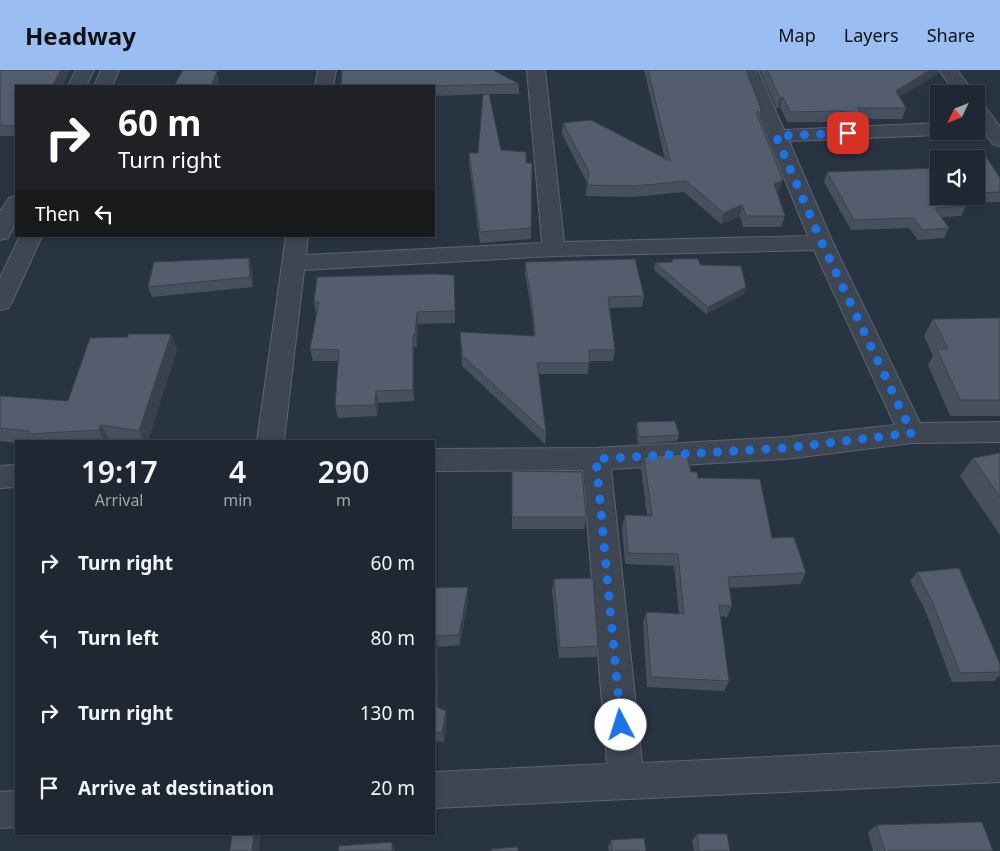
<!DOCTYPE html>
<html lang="en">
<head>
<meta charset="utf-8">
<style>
  :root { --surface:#1f2732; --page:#272f3a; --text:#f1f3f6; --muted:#a1a5ac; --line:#3c444d; --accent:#9abdf2 }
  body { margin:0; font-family:"Noto Sans",sans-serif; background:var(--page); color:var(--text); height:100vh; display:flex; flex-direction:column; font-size:19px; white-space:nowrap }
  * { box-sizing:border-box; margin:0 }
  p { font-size:16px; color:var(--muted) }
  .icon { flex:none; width:28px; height:28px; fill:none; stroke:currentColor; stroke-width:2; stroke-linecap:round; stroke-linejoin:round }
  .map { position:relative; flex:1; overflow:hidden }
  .panel { position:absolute; left:15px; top:370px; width:420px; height:395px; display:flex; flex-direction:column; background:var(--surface); border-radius:0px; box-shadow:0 2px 8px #0003,0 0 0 1px var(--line) }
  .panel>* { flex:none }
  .top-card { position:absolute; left:15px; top:15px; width:420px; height:152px; border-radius:0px; box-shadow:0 2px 8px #0003,0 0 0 1px var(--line); background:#202124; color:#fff; overflow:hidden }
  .needle { width:32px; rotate:227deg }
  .controls { position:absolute; left:930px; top:15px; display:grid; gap:10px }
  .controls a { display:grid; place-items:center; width:55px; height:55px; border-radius:0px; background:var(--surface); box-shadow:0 2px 8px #0003,0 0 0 1px var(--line); font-size:25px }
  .pin { position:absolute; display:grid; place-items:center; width:42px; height:42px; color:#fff; margin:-21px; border-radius:10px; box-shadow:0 2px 8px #0006 }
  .me { position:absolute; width:55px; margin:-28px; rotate:355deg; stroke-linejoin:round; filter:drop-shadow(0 0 4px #0008) }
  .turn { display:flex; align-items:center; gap:18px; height:105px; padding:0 20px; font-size:22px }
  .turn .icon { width:65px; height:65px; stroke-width:2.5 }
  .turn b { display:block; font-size:35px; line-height:42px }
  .then { display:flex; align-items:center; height:48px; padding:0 20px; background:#0003; gap:10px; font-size:19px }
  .eta { display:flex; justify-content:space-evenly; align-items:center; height:85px; text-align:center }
  .eta b { font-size:30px; font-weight:600; line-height:35px }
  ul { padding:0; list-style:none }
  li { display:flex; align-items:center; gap:15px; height:75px; padding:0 20px }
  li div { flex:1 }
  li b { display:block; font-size:19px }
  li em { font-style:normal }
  header { display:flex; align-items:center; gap:30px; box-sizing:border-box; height:70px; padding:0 25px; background:var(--accent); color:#111 }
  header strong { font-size:24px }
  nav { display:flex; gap:28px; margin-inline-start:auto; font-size:18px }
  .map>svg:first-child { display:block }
</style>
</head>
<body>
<header>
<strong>Headway</strong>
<nav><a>Map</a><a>Layers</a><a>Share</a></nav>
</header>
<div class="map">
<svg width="1000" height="781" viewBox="0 0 1000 781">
  <rect width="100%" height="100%" fill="#293443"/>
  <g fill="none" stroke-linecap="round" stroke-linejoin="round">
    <g stroke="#5c6470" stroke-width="2">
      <g id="minor">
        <polygon points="76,0 94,0 86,16 68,16"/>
        <polygon points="101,0 119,0 112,16 94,16"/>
        <polygon points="318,0 336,0 333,16 315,16"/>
        <polygon points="527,0 545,0 564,172 808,166 740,0 758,0 784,60 939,53 939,61 947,61 939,65 789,71 833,173 920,353 1000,352 1000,372 912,373 786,389 611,399 642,693 1000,676 1000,712 434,738 434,702 607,694 583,400 434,401 434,379 596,378 786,367 895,355 814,180 554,186 304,200 284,371 257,371 286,166 308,166 306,185 542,173"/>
        <polygon points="939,0 957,0 975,24 956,24"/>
        <polygon points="976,32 983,34 1000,57 1000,76 993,74 976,51"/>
        <polygon points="16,126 16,152 8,168 0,170 0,142 9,128"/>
        <polygon points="20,166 42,166 12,232 8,238 0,240 0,208"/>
        <polygon points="16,395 16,417 0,418 0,396"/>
        <polygon points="16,721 16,757 0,758 0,722"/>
      </g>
    </g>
    <use href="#minor" fill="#3e4652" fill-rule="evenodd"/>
  </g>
  <g fill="#47505e">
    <polygon points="0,0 70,0 62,16 16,16 16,66 0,66"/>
    <polygon points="644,0 746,0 761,42 759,49 779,121 777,122 785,146 781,157 743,157 740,146 721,154 684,122 633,127 586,126 587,113 562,64 563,53 665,89"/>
    <polygon points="760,0 938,0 937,4 899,27 906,38 902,49 858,49 856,54 835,52 787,52 780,37 777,39"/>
    <polygon points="519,14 519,24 489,24 501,80 526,93 532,93 531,169 480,173 469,94 469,83 478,83 486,24 434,26 434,16 341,16"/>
    <polygon points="955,82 983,82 1000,108 1000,132 964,133 966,136 961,146 941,147 949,158 944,168 918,170 909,158 851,160 824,112 827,102 939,98 939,126 976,126 976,89 952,89"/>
    <polygon points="672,189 700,195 744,224 706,244 654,200 655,193 672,192"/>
    <polygon points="525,192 644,226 642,237 610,238 615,280 613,291 589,291 588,304 539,304 546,363 545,374 462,296 460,262 534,266 532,245 525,203"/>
    <polygon points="252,199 253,217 152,227 148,217"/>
    <polygon points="454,205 455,253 418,254 417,277 414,277 414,331 378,333 377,346 338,348 335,336 338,291 313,291 310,279 316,244 314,232"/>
    <polygon points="1000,248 1000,346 950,346 928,295 933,286 924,266 933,249"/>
    <polygon points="177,279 148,371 124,371 109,369 108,371 16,371 16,373 0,371 0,326 68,331"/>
    <polygon points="637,352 679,365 677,371 638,374 636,358"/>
    <polygon points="1000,383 1000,465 960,406 973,388"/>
    <polygon points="644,387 691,402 772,468 806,503 800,514 729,518 732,536 727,547 720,546 729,611 724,621 647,617 643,553 646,542 679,544 674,496 625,494 622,457 625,445 647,445 641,399"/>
    <polygon points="512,401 586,447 584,459 512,459"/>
    <polygon points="917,502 1000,594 1000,605 994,611 952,612 925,540 910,511"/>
    <polygon points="554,509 598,576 596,587 559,588 552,520"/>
    <polygon points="434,518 468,529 460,575 438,577 438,638 446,641 447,650 444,672 434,671"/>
    <polygon points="877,755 993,781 873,781 868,762"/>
    <polygon points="697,764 730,781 694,781 692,771"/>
    <polygon points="611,770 646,781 609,781 608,777"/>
  </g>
  <g fill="#3a414c">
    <polygon points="61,0 70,0 62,16 52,16"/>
    <polygon points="212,0 219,0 217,4 219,10 217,16 211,16"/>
    <polygon points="930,0 938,0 937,4 892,32 896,21"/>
    <polygon points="783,27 780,37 777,39 780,28"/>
    <polygon points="783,110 779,121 771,125 774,114"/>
    <polygon points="742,135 740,146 721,154 724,143"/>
    <polygon points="249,188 252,199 253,217 250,207"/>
    <polygon points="746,217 744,224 706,244 708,237"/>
    <polygon points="417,242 418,254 417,277 415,265"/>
    <polygon points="171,264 177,279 148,371 145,371 139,361"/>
    <polygon points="413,265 414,277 414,331 413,320"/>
    <polygon points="376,321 378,333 377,346 375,335"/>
    <polygon points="101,355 109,369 108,371 105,371 99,360"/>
    <polygon points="468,517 468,529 460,575 459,565"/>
    <polygon points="436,566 438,577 439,647 437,637"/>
    <polygon points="446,641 447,650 444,672 442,663"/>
    <polygon points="254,764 261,764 259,781 252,781"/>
    <polygon points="392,772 395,781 392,781"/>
  </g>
  <g fill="#535d6d" stroke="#3a414c">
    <polygon points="0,0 61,0 52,16 16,16 16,56 0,55"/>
    <polygon points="183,0 212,0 212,1 217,1 211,16 173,16 174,16"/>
    <polygon points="342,0 493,0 519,14 429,16 341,16"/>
    <polygon points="648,0 746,0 760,36 761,42 756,42 783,110 774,114 785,146 746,146 742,135 724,143 686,111 635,116 587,115 589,102 563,53 591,50 670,91"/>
    <polygon points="767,0 930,0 896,21 906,38 858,38 860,43 838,41 790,42 783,27 780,28"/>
    <polygon points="489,24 501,80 526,82 526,93 532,93 531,158 480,162 469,83 478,83 483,25"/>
    <polygon points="955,82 983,82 1000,108 1000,122 976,123 976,89 960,89"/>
    <polygon points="939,98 939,126 960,126 966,136 935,138 949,158 922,160 914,148 854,150 827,102"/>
    <polygon points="249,188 250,207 148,217 154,192"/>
    <polygon points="635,189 644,226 608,227 615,280 589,280 590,293 537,293 546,363 462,285 460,262 535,266 532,234 525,192"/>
    <polygon points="672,189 698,189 700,195 741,196 746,217 708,237 655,193 673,192"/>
    <polygon points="433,204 454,205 455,241 417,242 415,265 413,265 413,320 376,321 375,335 335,336 339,280 310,279 319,232 314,232 317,207"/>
    <polygon points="1000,248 1000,330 960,330 937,279 948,279 933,249"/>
    <polygon points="128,264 171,264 139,361 101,355 99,360 28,364 29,361 0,358 0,326 68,331 90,268 128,267"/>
    <polygon points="675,351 679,365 639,367 637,352"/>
    <polygon points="1000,383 1000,427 973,388"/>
    <polygon points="686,384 691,402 697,402 698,408 760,409 772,468 794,467 806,503 728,507 732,536 719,535 729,611 651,607 646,542 684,544 678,484 628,483 625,445 652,446 644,387"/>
    <polygon points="512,401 582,402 586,447 512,447"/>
    <polygon points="959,498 1000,594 1000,602 960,603 932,531 917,502"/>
    <polygon points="593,508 598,576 560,578 554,509"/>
    <polygon points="468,517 459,565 436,566 437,637 446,641 442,663 434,662 434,518"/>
    <polygon points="982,752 993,781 885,781 877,755"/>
    <polygon points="232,764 254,764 252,781 230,781"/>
    <polygon points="697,764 727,764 730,781 699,781"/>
    <polygon points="644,768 646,781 612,781 611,770"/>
    <polygon points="392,772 392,781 338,781 339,776"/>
    <polygon points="518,777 518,781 491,781 491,779"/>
  </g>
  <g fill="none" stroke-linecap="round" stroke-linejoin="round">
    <polyline stroke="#1a73e8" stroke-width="9" stroke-dasharray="0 16.2" points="621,655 596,389 786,378 912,363 822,173 776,66 848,63"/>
  </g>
</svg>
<div class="controls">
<a><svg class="needle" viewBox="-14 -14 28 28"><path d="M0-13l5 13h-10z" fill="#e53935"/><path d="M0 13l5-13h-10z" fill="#a1a5ac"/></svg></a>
<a><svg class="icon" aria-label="sound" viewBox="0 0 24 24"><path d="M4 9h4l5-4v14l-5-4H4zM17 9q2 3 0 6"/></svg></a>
</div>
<div class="pin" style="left:848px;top:63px;background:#d93025"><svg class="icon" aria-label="arrive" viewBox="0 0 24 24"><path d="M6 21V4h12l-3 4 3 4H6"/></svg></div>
<svg class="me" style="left:621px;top:655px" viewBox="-20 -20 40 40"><circle r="19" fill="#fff"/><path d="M0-13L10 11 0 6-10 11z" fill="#1a73e8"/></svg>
<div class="top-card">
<div class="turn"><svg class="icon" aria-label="right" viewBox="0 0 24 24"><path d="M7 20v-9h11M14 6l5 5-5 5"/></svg><div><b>60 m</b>Turn right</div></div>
<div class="then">Then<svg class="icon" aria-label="left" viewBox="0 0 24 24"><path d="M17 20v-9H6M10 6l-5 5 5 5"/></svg></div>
</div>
<section class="panel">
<div class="eta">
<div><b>19:17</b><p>Arrival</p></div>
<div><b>4</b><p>min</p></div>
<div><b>290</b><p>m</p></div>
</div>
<ul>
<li><svg class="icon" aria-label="right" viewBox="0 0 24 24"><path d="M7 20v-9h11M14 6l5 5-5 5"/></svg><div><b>Turn right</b></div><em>60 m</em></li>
<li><svg class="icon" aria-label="left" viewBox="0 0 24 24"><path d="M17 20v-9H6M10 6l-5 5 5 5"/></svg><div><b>Turn left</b></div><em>80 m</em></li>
<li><svg class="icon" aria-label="right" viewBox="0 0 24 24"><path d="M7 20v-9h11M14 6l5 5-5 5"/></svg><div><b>Turn right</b></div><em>130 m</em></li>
<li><svg class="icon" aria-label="arrive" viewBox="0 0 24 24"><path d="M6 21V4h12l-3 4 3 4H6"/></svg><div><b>Arrive at destination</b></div><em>20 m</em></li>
</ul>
</section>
</div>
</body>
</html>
